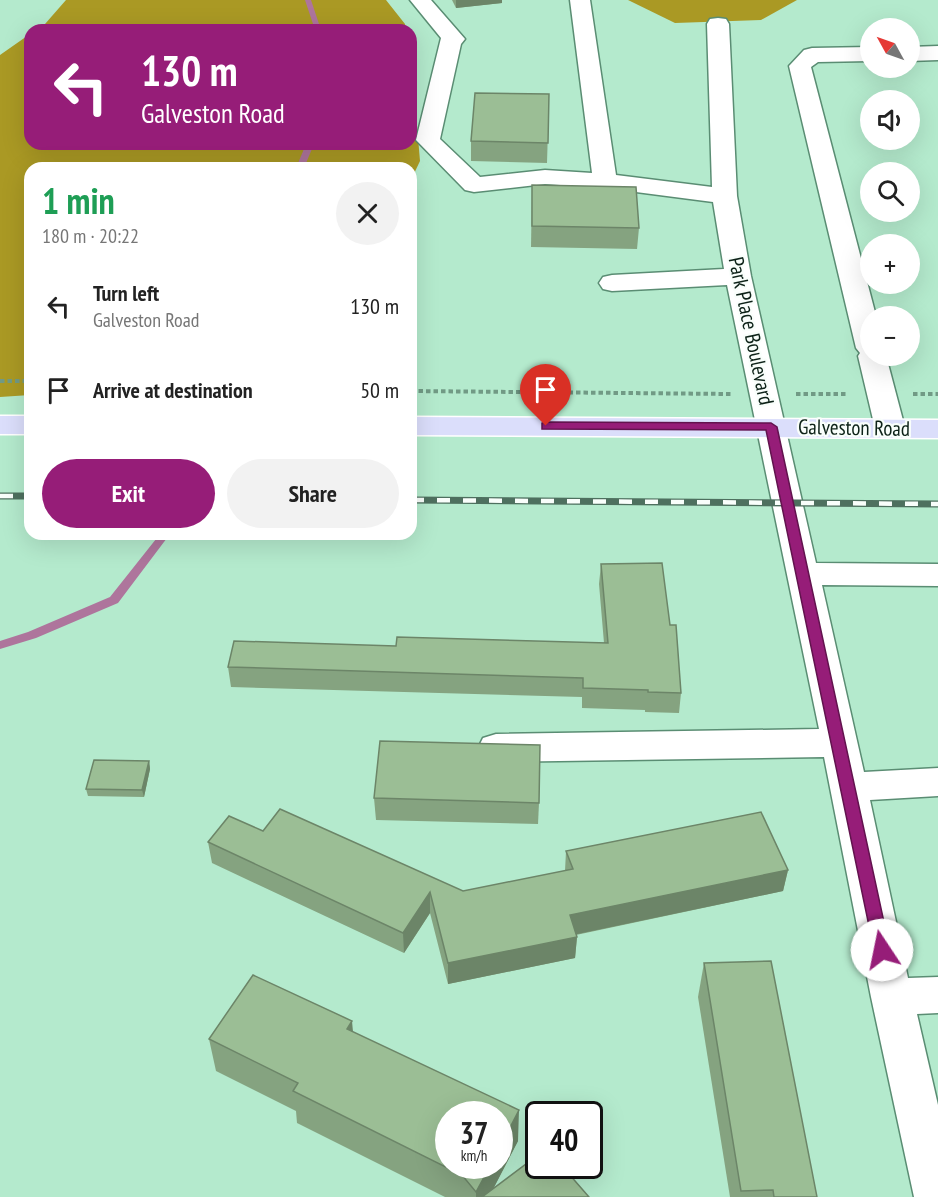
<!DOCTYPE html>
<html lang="en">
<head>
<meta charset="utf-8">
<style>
  :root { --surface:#fff; --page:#f2f2f2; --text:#222; --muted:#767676; --accent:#961d78 }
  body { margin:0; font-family:"PT Sans Narrow",sans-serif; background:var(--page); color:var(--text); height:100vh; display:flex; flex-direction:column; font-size:22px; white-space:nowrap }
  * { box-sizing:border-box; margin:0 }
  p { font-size:20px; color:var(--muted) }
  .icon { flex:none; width:33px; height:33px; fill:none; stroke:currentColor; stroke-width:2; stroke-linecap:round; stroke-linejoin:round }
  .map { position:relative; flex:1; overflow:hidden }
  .sheet { position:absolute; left:24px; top:162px; width:393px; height:378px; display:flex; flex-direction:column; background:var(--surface); border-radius:18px; box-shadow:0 6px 24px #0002 }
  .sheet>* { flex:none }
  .hud { position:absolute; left:24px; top:24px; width:393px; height:126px; border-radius:18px; box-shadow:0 6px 24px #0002; background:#961d78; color:#fff; overflow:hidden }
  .needle { width:39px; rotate:310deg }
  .controls { position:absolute; left:860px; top:18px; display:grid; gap:12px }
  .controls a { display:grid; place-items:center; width:60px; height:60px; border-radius:50%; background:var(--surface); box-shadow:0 6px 24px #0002; font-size:30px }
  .speed { position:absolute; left:435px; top:1101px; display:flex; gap:12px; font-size:30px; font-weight:700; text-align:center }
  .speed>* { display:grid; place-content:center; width:78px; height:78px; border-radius:50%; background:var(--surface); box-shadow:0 6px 24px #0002; line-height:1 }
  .speed small { font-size:15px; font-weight:400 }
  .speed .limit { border:3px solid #111; border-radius:9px; background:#fff; color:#111 }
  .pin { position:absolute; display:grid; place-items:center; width:51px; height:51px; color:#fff; margin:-62px -26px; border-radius:50% 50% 50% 0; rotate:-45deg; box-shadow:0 0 6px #0007 }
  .pin .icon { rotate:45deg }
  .me { position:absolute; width:66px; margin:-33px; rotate:349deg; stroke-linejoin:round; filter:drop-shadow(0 0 4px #0008) }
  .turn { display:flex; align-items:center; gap:21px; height:126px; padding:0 18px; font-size:27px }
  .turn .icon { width:78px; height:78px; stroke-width:2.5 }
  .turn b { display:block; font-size:42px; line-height:51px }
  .round { display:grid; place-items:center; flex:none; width:63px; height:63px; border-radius:32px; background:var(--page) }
  .headline { display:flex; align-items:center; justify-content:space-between; height:102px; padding:0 18px }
  h1 { font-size:36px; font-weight:800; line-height:45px; color:#1e9e55 }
  .cta { display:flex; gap:12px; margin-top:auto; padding:12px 18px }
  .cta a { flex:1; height:69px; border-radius:36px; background:var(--accent); color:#fff; font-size:24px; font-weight:800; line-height:69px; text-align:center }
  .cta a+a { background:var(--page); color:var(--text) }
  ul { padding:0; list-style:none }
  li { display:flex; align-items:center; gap:18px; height:84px; padding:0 18px }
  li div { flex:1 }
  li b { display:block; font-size:22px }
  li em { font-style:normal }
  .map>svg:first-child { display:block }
</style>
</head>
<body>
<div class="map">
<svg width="938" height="1197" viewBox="0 0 938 1197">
  <rect width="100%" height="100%" fill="#b4eacd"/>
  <g fill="#aa9924">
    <polygon points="66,0 386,0 405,24 406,30 36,30 45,24"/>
    <polygon points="628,0 797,0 761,20 675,23"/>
    <polygon points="30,34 30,144 411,144 411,55 420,161 411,180 411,168 30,168 30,395 0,397 0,55"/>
  </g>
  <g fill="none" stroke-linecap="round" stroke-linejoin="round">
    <g fill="#ae759c" fill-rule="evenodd">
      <polygon points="305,0 311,0 321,30 315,30"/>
      <polygon points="306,144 314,144 304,168 296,168"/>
      <polygon points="160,534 170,534 118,603 36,638 0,649 0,641 28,632 110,597"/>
    </g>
    <g stroke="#5a8d73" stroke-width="3">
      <g id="minor">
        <polygon points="410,0 431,0 465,39 461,44 440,139 480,177 545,170 592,173 570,0 590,0 616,175 712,187 707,24 710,19 718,18 726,19 729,24 737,196 751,276 816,563 938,564 938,586 822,585 864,772 938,768 938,796 870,800 908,978 938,977 938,1013 917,1014 938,1105 938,1197 914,1197 871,997 824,757 496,762 483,758 478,748 483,738 496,734 819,729 727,285 612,291 603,289 599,283 603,277 612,275 724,269 713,202 605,188 545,184 474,192 465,190 416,140 441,38"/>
        <polygon points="938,46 938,60 909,61 909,47"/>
        <polygon points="870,47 870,61 818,62 811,67 876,316 870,316 870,356 886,356 905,428 900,435 890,437 880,435 875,428 858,356 860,353 856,348 789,66 804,50 812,48"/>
      </g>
    </g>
    <g stroke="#fff" stroke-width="3">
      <g id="major">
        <rect x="0" y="416" width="30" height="18"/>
        <polygon points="411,417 938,420 938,438 411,435"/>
      </g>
    </g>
    <g stroke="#719a85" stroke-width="4" stroke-dasharray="4.5 3" stroke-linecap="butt">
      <polyline points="0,381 30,381"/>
      <polyline points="411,391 731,394"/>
      <polyline points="796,394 848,394"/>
      <polyline points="913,394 938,394"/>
    </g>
    <use href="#minor" fill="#fff" fill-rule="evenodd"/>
    <use href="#major" fill="#dbdefb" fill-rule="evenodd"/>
    <g stroke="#4e705f" stroke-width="7">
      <g id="rail">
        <polyline points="0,496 30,496"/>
        <polyline points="411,500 938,504"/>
      </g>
    </g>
    <use href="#rail" stroke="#f9fefb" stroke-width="4.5" stroke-dasharray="13" stroke-linecap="butt"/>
  </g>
  <g fill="#85a380">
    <polygon points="452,0 502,0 502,3 456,8"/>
    <polygon points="549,94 547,163 471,161 471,141"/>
    <polygon points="532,185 639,228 637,249 531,247"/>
    <polygon points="601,564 670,625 681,693 679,713 645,712 645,710 582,708 582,697 231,687 228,667 396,646 604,643 599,584"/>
    <polygon points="149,761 150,769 144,797 88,796 86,789"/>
    <polygon points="374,798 539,803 538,824 376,820"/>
    <polygon points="263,831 463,891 565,871 566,851 788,870 783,891 576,935 577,937 575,958 448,984 430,913 404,953 212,863 208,842"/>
    <polygon points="704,963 817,1197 730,1197 698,997"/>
    <polygon points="353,1032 518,1141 493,1189 589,1197 445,1197 297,1123 296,1111 216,1071 209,1039"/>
  </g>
  <g fill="#6c8568">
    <polygon points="456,0 502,0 502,3 456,8"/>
    <polygon points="149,761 150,769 144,797 142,790"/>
    <polygon points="788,870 783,891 568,936 570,915"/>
    <polygon points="430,892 430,913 404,953 403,933"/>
    <polygon points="577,937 575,958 448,984 448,963"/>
    <polygon points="352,1021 355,1054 347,1029"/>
    <polygon points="519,1110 518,1141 489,1197 476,1197 476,1192 490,1166 500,1166 500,1147"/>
  </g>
  <g fill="#9bbe95" stroke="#6c8568" stroke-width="1.5">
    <polygon points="475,93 549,94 548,143 471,141"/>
    <polygon points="532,185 636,187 639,228 532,226"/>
    <polygon points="662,563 670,625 676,625 681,693 648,692 648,690 583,688 583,678 228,667 234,641 396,646 397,637 608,643 601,564"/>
    <polygon points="380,741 540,745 539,803 374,798"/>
    <polygon points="94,760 149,761 142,790 86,789"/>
    <polygon points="280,809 463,891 573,869 566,851 761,812 788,870 570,915 577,937 448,963 430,892 403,933 208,842 229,816 263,831"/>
    <polygon points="771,961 817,1197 774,1197 773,1190 741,1191 704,963"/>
    <polygon points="253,975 352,1021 347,1029 519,1110 500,1147 500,1114 448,1114 448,1166 490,1166 476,1192 462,1175 293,1091 298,1083 209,1039"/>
    <polygon points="538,1155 538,1166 562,1166 589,1197 482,1197"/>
  </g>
  <polygon fill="#961d78" stroke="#62134e" stroke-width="1.5" points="546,422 771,423 777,427 890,950 888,955 882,957 876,955 874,950 766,430 542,429 542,423"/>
  <g text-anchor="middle" stroke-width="4.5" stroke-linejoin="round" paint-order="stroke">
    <g font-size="21" fill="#0d2218" stroke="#f9fefb">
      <text transform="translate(751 331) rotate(78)" y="7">Park Place Boulevard</text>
      <text transform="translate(854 428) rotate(1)" y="7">Galveston Road</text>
    </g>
  </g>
</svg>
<div class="controls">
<a><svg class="needle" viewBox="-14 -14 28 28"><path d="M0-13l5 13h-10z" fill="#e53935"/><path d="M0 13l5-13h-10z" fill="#767676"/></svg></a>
<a><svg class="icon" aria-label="sound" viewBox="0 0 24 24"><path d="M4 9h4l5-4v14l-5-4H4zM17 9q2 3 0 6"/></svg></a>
<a><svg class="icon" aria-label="search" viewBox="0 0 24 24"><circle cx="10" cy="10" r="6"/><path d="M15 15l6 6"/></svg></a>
<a>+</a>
<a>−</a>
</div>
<div class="speed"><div>37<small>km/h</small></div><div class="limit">40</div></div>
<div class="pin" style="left:546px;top:426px;background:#d93025"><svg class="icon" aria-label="arrive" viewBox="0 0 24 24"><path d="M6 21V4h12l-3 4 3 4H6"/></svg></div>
<svg class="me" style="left:882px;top:950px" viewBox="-20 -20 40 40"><circle r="19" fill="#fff"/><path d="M0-13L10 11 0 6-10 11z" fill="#961d78"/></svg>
<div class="hud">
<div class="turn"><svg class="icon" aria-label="left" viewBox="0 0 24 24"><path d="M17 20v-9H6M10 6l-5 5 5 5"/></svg><div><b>130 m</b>Galveston Road</div></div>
</div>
<section class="sheet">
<div class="headline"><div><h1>1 min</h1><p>180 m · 20:22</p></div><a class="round"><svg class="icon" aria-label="close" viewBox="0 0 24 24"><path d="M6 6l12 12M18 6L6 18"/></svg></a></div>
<ul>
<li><svg class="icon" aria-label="left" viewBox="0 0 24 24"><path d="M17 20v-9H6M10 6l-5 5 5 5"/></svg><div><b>Turn left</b><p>Galveston Road</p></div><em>130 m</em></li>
<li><svg class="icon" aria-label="arrive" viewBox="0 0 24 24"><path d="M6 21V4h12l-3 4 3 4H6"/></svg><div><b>Arrive at destination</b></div><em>50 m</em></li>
</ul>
<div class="cta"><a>Exit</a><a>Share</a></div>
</section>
</div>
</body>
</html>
